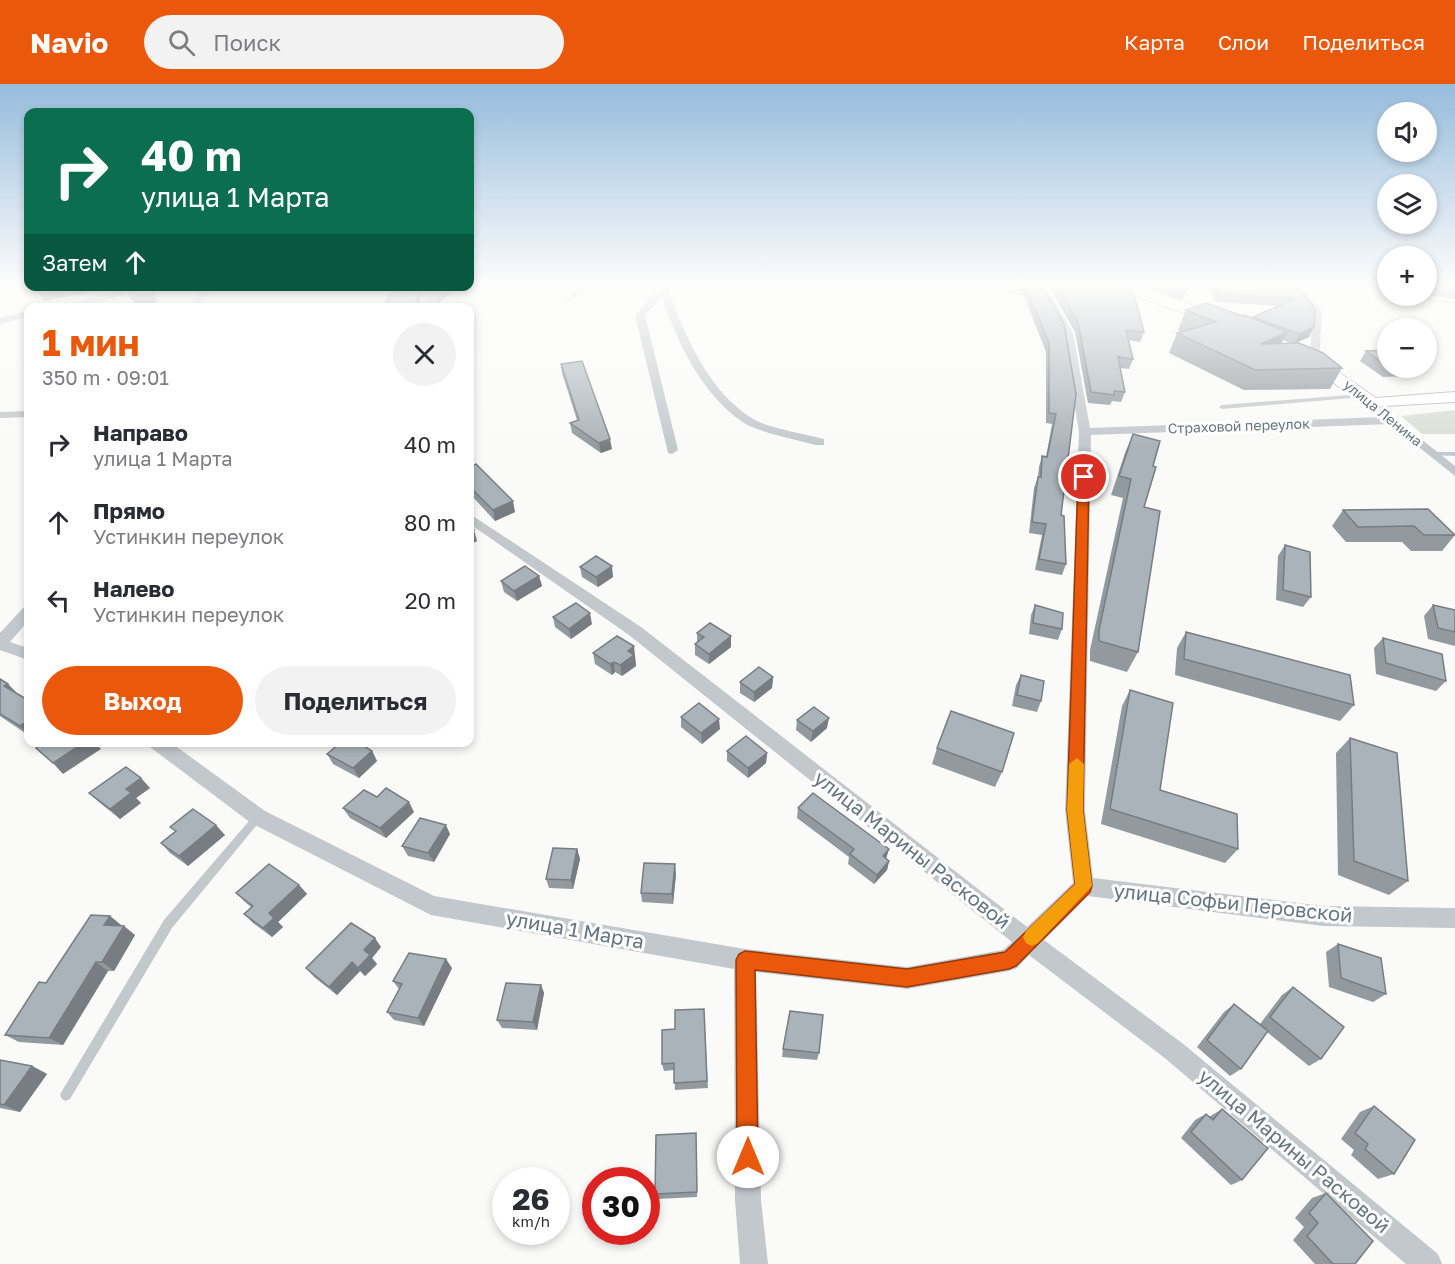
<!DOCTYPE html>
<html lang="ru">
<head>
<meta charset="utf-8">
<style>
  :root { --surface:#fff; --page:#f2f2f3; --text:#2b2b33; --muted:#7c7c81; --accent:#ea580c }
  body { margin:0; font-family:"Golos Text",sans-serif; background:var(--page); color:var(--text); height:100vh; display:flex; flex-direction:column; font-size:22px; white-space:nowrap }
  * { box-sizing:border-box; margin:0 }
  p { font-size:20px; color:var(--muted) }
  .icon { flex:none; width:33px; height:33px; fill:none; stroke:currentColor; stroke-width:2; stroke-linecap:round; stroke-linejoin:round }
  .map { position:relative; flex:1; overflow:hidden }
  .details { position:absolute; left:24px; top:219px; width:450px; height:444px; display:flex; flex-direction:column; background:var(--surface); border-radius:12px; box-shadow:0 3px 9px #0003 }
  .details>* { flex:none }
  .top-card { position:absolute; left:24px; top:24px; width:450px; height:183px; border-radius:12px; box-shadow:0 3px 9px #0003; background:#0b6e4f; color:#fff; overflow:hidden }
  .buttons { position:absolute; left:1377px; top:18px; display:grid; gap:12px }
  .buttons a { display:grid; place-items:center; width:60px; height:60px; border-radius:50%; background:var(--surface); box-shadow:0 3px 9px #0003; font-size:30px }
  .speed { position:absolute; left:492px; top:1083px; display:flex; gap:12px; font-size:30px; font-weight:700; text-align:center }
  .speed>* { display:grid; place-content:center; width:78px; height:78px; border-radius:50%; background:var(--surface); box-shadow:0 3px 9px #0003; line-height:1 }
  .speed small { font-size:15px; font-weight:400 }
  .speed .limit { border:9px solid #d22; background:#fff; color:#111 }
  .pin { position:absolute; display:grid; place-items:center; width:51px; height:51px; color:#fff; margin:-26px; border:3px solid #fff; border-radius:50%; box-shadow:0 2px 6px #0007 }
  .me { position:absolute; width:66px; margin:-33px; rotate:0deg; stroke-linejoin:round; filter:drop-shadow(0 0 4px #0008) }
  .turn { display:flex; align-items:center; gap:21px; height:126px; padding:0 18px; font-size:27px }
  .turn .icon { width:78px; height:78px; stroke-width:2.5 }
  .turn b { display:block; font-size:42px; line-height:51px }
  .then { display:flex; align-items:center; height:57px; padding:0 18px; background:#0003; gap:12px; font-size:22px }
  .round { display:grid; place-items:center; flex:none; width:63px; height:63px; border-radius:32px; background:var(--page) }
  .overview { display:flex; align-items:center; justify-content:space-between; height:102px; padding:0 18px }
  h1 { font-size:36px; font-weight:700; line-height:45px; color:var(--accent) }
  .primary-button { display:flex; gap:12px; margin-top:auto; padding:12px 18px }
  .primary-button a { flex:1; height:69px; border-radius:36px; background:var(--accent); color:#fff; font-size:24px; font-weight:700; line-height:69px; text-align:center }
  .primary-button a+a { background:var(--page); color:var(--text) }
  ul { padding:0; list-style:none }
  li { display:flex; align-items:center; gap:18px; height:78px; padding:0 18px }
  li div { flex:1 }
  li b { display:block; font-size:22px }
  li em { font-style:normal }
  header { display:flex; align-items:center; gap:36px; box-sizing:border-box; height:84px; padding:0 30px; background:var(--accent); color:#fff }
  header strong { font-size:28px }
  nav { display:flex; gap:33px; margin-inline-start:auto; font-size:21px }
  .search { width:420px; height:54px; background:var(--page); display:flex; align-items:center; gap:15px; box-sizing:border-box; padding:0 21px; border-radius:33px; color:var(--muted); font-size:22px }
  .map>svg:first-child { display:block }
</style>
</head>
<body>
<header>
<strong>Navio</strong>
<div class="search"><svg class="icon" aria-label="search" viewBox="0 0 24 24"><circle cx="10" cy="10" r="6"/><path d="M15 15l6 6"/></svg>Поиск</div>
<nav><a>Карта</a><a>Слои</a><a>Поделиться</a></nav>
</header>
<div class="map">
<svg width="1455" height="1180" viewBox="0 0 1455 1180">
  <rect width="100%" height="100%" fill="#fafaf8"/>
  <polygon fill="#dadfd7" points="1455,326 1455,350 1422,350 1401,332"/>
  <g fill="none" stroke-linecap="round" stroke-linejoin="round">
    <g stroke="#b5babe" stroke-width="2">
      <g id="primary">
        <path d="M1099 199C1144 199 1186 220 1227 235L1229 238 1227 241H1217Z"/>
        <polygon points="1309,268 1376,314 1455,308 1455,318 1366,323 1303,276 1301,273"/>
      </g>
    </g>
    <g fill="#c3c8cc" fill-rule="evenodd">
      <polygon points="1436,216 1455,218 1455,220 1438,218 1436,218"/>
      <polygon points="1362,310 1365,312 1364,313 1222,325 1219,323 1222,321"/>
      <polygon points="1434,368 1455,368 1455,372 1432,371 1432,369"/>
      <polygon points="258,729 261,730 263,733 261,736 172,844 70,1015 66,1017 62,1015 60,1011 62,1007 164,836 255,730"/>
    </g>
    <g fill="#c3c8cc" fill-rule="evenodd">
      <polygon points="592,199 604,199 570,217 562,215"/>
      <path d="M665 199 673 200 668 206C686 253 708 307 753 335 768 344 806 350 824 355V361H816C798 356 758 348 744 339 702 311 678 260 662 213L645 231 678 366 672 370 668 369 635 231Z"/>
      <polygon points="1041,199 1051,199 1047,204 1073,249 1090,344 1382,333 1366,319 1372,316 1455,382 1455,392 1390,340 1091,351 1085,726 1093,794 1323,822 1455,824 1455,844 1323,842 1088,812 1044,856 1182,959 1438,1170 1442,1180 1406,1180 1166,975 1029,871 1017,884 1009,887 907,905 756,888 761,1116 768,1180 740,1180 735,1116 734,885 431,831 251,739 150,663 147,658 170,658 265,727 434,812 745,865 907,883 1003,866 1012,858 629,551 470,440 470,430 641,543 1027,843 1073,799 1065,726 1079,348 1063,249 1038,203"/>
      <polygon points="1288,199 1297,199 1322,228 1319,278 1310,276 1312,228"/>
      <polygon points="139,202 156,202 73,224 55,224"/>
      <polygon points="205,202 214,202 196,224 187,224"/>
      <polygon points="426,202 435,202 429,224 419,224"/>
      <polygon points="28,227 28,233 0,240 0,234"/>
      <polygon points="28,327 28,333 0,334 0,328"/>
      <polygon points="28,523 28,537 10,558 28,564 28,576 0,566 0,549 23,524"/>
    </g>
    <use href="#primary" fill="#fff" fill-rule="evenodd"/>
  </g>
  <g fill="#929a9f" fill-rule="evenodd">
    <polygon points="1010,199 1041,199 1064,240 1061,431 1066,480 1062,491 1035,486 1042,451 1029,449 1034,404 1038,393 1039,383 1042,372 1046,373 1052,340 1046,339 1046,268 1024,212 1008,209"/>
    <polygon points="1051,199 1122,199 1144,248 1140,258 1128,256 1133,275 1129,285 1120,284 1125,308 1121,318 1112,317 1110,321 1088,319 1075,248 1050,204"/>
    <polygon points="1131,199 1193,199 1181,216"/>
    <path d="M1205 199H1291L1309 253 1295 259 1342 284 1330 305 1244 306 1169 269 1177 249 1182 248 1178 246 1186 226 1243 233 1244 231 1252 234 1253 233 1278 222 1216 218ZM1283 256 1288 258 1292 259 1281 260Z"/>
    <polygon points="1377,199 1388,199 1388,207 1387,207"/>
    <polygon points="1426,199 1455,199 1455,215 1426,211"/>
    <polygon points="1388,266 1388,284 1415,284 1409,292 1383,293 1360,277 1366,267"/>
    <polygon points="561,280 612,365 601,369 572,349 570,339 577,336 562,289"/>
    <polygon points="1133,350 1153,382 1144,423 1138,568 1127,588 1090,577 1090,566 1123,414 1111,411 1125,369"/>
    <polygon points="470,382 515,428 495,437 470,410"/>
    <polygon points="1343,426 1455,451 1442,467 1411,467 1402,458 1346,458 1332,442"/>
    <polygon points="1285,461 1311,513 1303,523 1276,516 1278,472"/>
    <polygon points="580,483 613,493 598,503 582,493"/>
    <polygon points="539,492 542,502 517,517 504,508 501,497"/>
    <polygon points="1035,521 1062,545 1058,556 1029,550 1031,531"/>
    <polygon points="1433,521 1455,526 1455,562 1428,555 1424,532"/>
    <polygon points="553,533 592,540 571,555 555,543"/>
    <polygon points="1186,548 1354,621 1340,637 1175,591 1177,564"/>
    <polygon points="697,549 731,552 731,563 709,580 695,571 695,560 697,558"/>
    <polygon points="1383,554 1446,597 1436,607 1376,590 1374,564"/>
    <polygon points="593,569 635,573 636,582 622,592 615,588 612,591 595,580"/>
    <polygon points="1021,591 1041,617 1037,628 1012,622 1016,601"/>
    <polygon points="773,593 772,604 754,618 740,609 740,598"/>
    <polygon points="0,595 16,609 28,616 28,651 0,632"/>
    <polygon points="1130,606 1160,706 1238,765 1225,779 1101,740 1122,622"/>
    <polygon points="681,633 720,645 702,660 681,643"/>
    <polygon points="797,636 827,644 811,658 796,646"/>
    <polygon points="1350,654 1408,797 1389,811 1338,791 1336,669"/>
    <polygon points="937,664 1002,688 995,703 932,680"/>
    <polygon points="372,667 377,677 359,694 333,680 327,670"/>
    <polygon points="727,667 767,669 766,679 748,694 727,677"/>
    <polygon points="150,704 136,714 141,719 120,735 100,719 89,709"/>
    <polygon points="377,713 414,728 386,754 350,734 343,724"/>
    <polygon points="798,724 889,765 886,774 889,777 887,786 874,800 848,780 849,773 797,734"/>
    <polygon points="170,743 225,751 188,782 170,769 161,759 175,747"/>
    <polygon points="450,750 434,778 408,772 402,762"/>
    <polygon points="577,765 580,775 573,805 549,804 546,795"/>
    <polygon points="676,790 673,820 642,818 641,809"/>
    <polygon points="299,801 307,810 278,838 283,843 272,853 253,839 244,830 251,823 245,818 236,809"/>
    <polygon points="110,832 121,841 121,842 135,851 114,887 108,887 63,961 19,958 5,951 46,899"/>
    <polygon points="1338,860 1386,910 1373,918 1329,903 1326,868"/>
    <polygon points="381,863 372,874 377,880 365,892 360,887 337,911 314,893 306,884"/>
    <polygon points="452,884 424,942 394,936 387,928 399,905 393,897"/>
    <polygon points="541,901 544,909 537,946 502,944 497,936"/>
    <polygon points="1293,903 1321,975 1309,982 1267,948 1241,985 1230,992 1197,963 1224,928 1234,920 1260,940 1282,911"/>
    <polygon points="704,925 708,1004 675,1006 674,986 664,987 662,980 675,945"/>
    <polygon points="783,965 819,969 817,976 782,973"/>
    <polygon points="0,976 32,982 47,990 20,1028 0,1024"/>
    <polygon points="1374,1022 1394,1090 1378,1095 1351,1071 1354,1066 1341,1055 1360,1028"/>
    <polygon points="1222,1025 1242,1096 1231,1101 1181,1054 1195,1036 1206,1030 1209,1033"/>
    <polygon points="696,1049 697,1113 657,1115 655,1110"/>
    <polygon points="1326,1109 1355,1180 1315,1180 1293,1156 1304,1143 1295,1134 1312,1114"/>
  </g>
  <g fill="#777d82">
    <polygon points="1190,199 1193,199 1181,216 1185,206"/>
    <polygon points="49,202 120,202 44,217 36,205"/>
    <polygon points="151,202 152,202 153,205 157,218 136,222 131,213"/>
    <polygon points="421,202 424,202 418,224 415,219"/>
    <polygon points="452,202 462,202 438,219 437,213"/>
    <polygon points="1314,243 1309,253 1294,260 1299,250"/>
    <polygon points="1287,248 1277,268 1261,260"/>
    <polygon points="610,355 612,365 601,369 599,359"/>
    <polygon points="513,417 515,428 495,437 493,426"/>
    <polygon points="474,446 477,457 470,461 470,449"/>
    <polygon points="612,482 613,493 598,503 596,493"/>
    <polygon points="539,492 542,502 517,517 514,507"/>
    <polygon points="590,529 592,540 571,555 569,545"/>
    <polygon points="731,552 731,563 709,580 709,570"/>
    <polygon points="634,562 636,582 622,592 620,581 628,567"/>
    <polygon points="614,578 615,588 612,591 610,580"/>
    <polygon points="773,593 772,604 754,618 754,608"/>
    <polygon points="8,600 16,608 13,610 4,602"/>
    <polygon points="829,634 827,644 811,658 813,647"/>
    <polygon points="719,635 720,645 702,660 701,649"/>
    <polygon points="28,637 28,651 20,642"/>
    <polygon points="85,658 94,658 101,665 63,690 53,679"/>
    <polygon points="372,667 377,677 359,694 353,684"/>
    <polygon points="767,669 766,679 748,694 748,684"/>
    <polygon points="141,694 150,704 136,714 141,719 120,735 110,725 126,705"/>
    <polygon points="409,718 414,728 386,754 380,744"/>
    <polygon points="216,741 225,751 188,782 179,772"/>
    <polygon points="446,741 450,750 434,778 428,769"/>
    <polygon points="577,765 580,775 573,805 571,796"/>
    <polygon points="889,765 886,775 883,772"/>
    <polygon points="889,777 887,786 874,800 877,791"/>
    <polygon points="675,780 676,790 673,820 672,810"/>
    <polygon points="299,801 307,810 278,838 283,843 272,853 263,844 269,829"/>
    <polygon points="110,832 121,841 116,850 104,841"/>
    <polygon points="124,842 135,851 114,887 102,878"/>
    <polygon points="375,854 381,863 372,874 377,880 365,892 358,884 364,866"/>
    <polygon points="446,875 452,884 424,942 418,934"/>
    <polygon points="96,878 108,887 63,961 49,954"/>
    <polygon points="352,878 360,887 337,911 329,903"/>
    <polygon points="541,901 544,909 537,946 533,938"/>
    <polygon points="32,982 47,990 20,1028 4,1021"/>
  </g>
  <g fill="#aab3b9" stroke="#777d82" stroke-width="1.5">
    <polygon points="1010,199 1041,199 1064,240 1076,310 1061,431 1064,432 1066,480 1039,475 1046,440 1032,438 1038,393 1041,393 1042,372 1047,373 1056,330 1049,329 1049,259 1026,203"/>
    <polygon points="1055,199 1122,199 1132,203 1144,248 1126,246 1133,275 1118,273 1125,308 1114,307 1114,311 1091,308 1078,238"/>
    <polygon points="1163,199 1190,199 1185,206"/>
    <polygon points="1214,199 1291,199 1305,211 1315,225 1314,243 1299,250 1253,233 1297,214 1220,209"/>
    <polygon points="1429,199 1455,199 1455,204 1429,200"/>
    <polygon points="35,202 49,202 36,205"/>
    <polygon points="127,202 151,202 153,209 131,213"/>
    <polygon points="397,202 421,202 415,219 429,220 433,202 452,202 437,213 442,224 386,224 387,216"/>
    <polygon points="1206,219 1245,233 1244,231 1287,248 1261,260 1299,259 1323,269 1342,284 1255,286 1177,249 1216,238 1186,226"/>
    <polygon points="1388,266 1388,283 1366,267"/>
    <polygon points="582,277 610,355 599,359 570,339 579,336 561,280"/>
    <polygon points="1133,350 1160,357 1153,382 1156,383 1144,423 1160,427 1138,568 1099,557 1099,546 1131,395 1119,392"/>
    <polygon points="476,380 513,417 493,426 470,403 470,382"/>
    <polygon points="1428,425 1455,451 1424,451 1414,442 1358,443 1343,426"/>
    <polygon points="470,444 474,446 470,449"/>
    <polygon points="1285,461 1310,468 1311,513 1283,506"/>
    <polygon points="596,472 612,482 596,493 580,483"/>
    <polygon points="525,482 539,492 514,507 501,497"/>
    <polygon points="576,519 590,529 569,545 553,533"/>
    <polygon points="1035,521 1063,529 1062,545 1033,539"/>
    <polygon points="1433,521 1455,526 1455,548 1438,544"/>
    <polygon points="710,539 731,552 709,570 695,560 704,553 697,549"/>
    <polygon points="1186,548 1350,591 1354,621 1184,575"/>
    <polygon points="617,552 634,562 628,567 634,571 620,581 614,578 610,580 593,569"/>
    <polygon points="1383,554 1442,570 1446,597 1386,579"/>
    <polygon points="759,583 773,593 754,608 740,598"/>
    <polygon points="1021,591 1044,597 1041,617 1017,611"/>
    <polygon points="0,595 8,600 4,602 28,616 28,637 20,642 0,630"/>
    <polygon points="1130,606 1173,619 1160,706 1237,730 1238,765 1110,725"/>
    <polygon points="699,619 719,635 701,649 681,633"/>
    <polygon points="814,623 829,634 813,647 797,636"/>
    <polygon points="951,627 1014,649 1002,688 937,664"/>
    <polygon points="746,652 767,669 748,684 727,667"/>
    <polygon points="1350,654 1397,669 1408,797 1354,777"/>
    <polygon points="45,658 85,658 53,679 36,664"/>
    <polygon points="341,658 358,658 372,667 353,684 327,670"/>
    <polygon points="126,683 141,694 126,705 131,709 110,725 89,709"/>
    <polygon points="386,704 409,718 380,744 343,724 364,706 377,713"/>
    <polygon points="813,709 889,765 883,772 889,777 877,791 850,770 854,765 798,724"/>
    <polygon points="193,725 216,741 179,772 161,759 176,747 170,743"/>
    <polygon points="420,734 446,741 428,769 402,762"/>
    <polygon points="553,764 577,765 571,796 546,795"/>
    <polygon points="644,779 675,780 672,810 641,809"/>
    <polygon points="269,780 299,801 269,829 274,834 263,844 244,830 253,822 236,809"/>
    <polygon points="91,831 110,832 104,841 124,842 102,878 96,878 49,954 5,951 39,898 46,899"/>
    <polygon points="351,839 375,854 364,866 370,871 358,884 352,878 329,903 306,884"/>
    <polygon points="1338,860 1381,874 1386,910 1341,894"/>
    <polygon points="409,869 446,875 418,934 387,928 402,900 393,897"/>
    <polygon points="506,899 541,901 533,938 497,936"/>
    <polygon points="1293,903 1344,943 1321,975 1270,933"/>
    <polygon points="1234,920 1268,947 1241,985 1207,956"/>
    <polygon points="704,925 707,997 674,999 674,979 662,980 662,946 675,945 675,926"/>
    <polygon points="790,927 823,931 819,969 783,965"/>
    <polygon points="0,976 32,982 4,1021 0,1020"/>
    <polygon points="1374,1022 1415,1056 1394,1090 1365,1065 1368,1060 1355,1049"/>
    <polygon points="1222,1025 1268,1064 1242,1096 1191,1048 1206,1030 1213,1036"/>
    <polygon points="696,1049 697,1108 655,1110 656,1051"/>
    <polygon points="1326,1109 1373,1157 1355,1180 1333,1180 1307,1152 1318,1139 1309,1129"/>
  </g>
  <linearGradient id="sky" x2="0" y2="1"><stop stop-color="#96bcdc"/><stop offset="0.55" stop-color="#fdfdfc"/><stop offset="1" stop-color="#fdfdfc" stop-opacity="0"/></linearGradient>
  <rect width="1455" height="365" fill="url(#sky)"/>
  <polygon fill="#ea580c" stroke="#983908" stroke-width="1.5" points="1084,390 1089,393 1083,726 1092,802 1090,808 1016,882 1009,885 907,903 755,886 758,1073 755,1080 748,1083 740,1080 737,1073 736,876 739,870 745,867 907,885 1005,868 1075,800 1067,726 1078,393"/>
  <polygon fill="#f59e0b" points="1077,674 1084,680 1083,726 1092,802 1038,859 1032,862 1026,859 1023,853 1026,847 1075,800 1067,726 1069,680"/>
  <g text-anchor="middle" stroke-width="6" stroke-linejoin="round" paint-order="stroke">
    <g font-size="14" fill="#657683" stroke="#fff">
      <text transform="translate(1383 329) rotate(39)" y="5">улица Ленина</text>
      <text transform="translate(1239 342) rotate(-2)" y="5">Страховой переулок</text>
    </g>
    <g font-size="20" fill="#657683" stroke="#fff">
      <text transform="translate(912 766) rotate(38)" y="7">улица Марины Расковой</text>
      <text transform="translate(1233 819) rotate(6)" y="7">улица Софьи Перовской</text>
      <text transform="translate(575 846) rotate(10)" y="7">улица 1 Марта</text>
      <text transform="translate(1294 1067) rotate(40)" y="7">улица Марины Расковой</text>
    </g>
  </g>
</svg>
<div class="buttons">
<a><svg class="icon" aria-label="sound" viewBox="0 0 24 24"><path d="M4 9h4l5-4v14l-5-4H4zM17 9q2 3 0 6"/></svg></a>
<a><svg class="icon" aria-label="layers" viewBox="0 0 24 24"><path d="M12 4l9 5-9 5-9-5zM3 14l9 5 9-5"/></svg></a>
<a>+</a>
<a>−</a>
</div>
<div class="speed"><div>26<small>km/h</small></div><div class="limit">30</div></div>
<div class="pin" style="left:1084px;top:393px;background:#d93025"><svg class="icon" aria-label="arrive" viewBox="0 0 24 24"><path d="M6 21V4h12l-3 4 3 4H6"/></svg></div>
<svg class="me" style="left:748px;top:1073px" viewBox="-20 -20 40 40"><circle r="19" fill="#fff"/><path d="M0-13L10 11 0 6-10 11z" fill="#ea580c"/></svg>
<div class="top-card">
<div class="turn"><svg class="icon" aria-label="right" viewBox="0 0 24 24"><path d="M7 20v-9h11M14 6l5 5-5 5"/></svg><div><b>40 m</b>улица 1 Марта</div></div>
<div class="then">Затем<svg class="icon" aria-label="ahead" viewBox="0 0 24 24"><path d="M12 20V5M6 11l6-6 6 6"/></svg></div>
</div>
<section class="details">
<div class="overview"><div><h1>1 мин</h1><p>350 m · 09:01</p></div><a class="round"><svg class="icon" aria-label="close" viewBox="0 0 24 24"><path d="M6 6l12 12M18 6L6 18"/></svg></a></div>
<ul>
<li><svg class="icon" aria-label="right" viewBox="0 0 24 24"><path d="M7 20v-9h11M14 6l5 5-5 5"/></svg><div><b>Направо</b><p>улица 1 Марта</p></div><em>40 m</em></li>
<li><svg class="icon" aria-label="ahead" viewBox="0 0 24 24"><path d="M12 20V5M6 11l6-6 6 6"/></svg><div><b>Прямо</b><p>Устинкин переулок</p></div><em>80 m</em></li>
<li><svg class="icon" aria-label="left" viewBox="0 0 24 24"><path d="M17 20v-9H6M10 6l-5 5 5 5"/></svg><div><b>Налево</b><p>Устинкин переулок</p></div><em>20 m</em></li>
</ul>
<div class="primary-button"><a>Выход</a><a>Поделиться</a></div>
</section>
</div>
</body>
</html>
